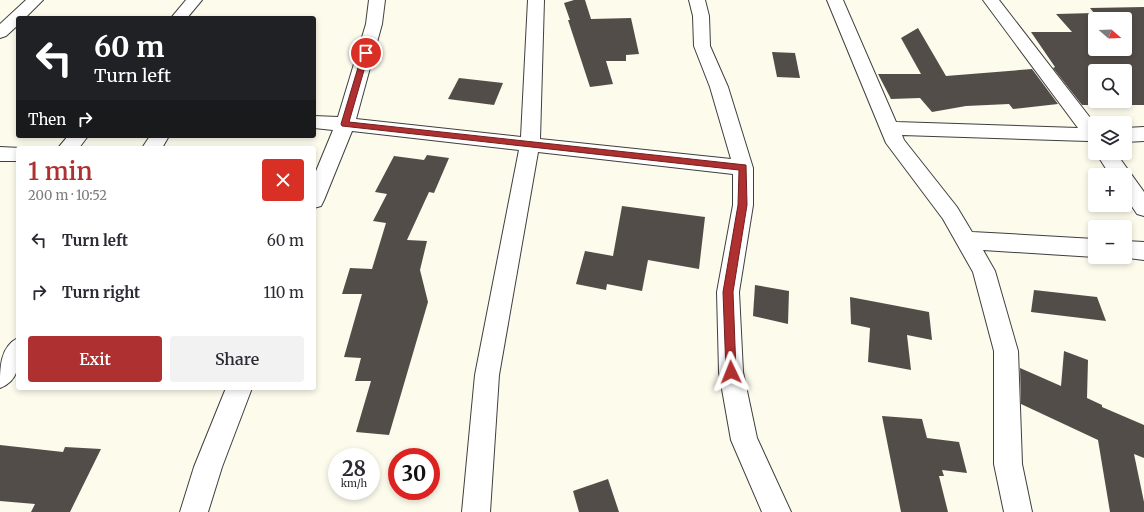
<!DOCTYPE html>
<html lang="en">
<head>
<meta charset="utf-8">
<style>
  :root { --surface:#fff; --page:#f2f2f3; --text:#2b2b33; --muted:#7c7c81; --accent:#af3030 }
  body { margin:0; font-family:Merriweather,serif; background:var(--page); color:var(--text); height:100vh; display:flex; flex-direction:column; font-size:15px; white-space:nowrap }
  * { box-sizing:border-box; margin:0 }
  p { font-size:13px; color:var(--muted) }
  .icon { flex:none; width:22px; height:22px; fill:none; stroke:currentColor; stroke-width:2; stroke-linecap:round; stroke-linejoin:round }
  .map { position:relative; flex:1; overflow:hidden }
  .sheet { position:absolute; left:16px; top:146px; width:300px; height:244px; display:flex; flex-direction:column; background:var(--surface); border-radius:4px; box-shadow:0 2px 6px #0003 }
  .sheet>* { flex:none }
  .hud { position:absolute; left:16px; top:16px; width:300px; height:122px; border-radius:4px; box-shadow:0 2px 6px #0003; background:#202124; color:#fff; overflow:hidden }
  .needle { width:26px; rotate:109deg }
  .tools { position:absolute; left:1088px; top:12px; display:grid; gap:8px }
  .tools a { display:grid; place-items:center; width:44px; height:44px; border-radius:4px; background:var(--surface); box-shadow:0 2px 6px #0003; font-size:20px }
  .speed { position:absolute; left:328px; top:448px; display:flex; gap:8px; font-size:20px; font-weight:700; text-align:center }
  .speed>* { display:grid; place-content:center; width:52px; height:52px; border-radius:50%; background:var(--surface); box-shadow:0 2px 6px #0003; line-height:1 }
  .speed small { font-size:10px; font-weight:400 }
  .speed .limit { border:6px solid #d22; background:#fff; color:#111 }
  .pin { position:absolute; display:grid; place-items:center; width:34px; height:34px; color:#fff; margin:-17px; border:2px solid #fff; border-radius:50%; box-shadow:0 1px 4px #0007 }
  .me { position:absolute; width:44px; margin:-22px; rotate:358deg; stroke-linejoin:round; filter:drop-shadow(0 0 3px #0008) }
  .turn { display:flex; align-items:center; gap:14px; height:84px; padding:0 12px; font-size:18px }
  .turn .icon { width:52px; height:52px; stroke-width:2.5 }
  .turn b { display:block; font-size:28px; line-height:34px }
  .then { display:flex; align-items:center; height:38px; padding:0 12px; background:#0003; gap:8px; font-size:15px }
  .round { display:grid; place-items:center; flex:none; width:42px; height:42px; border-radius:4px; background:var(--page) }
  .headline { display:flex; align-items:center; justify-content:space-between; height:68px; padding:0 12px }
  h1 { font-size:24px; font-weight:600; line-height:30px; color:var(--accent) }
  .button { display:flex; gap:8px; margin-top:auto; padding:8px 12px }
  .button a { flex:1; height:46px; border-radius:4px; background:var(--accent); color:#fff; font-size:16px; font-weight:600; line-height:46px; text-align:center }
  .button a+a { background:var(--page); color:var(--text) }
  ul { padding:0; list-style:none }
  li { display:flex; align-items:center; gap:12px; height:52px; padding:0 12px }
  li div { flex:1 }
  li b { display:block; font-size:15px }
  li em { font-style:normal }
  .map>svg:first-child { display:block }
</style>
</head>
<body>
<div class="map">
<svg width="1144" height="512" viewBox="0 0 1144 512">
  <rect width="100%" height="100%" fill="#fdfbec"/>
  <g fill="#534d49" fill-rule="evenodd">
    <polygon points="574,0 585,0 591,19 631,18 639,54 626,55 626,61 606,61 613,84 590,87 568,20 570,20 564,3"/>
    <path d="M1144 7V105H1082L1053 68 1055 67 1031 32H1072L1056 14 1094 13 1090 8ZM1095 19H1125V49H1095ZM1095 71H1125V101H1095Z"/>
    <polygon points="918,28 946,76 1032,69 1058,104 1013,109 1009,104 966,106 932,112 920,98 891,99 878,74 921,74 901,38"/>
    <polygon points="772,52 795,53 800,78 777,77"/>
    <polygon points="459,78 503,83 494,105 448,99"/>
    <polygon points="427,155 449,158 434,193 429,192 407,240 427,241 420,270 428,302 389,435 356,432 371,381 355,381 361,358 344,357 362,294 342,294 350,268 372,269 386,223 373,221 387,194 375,192 394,156 424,160"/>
    <polygon points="622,206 705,217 699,269 648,260 642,291 607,284 606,290 576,284 585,251 613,256"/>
    <polygon points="755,285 789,291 788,324 753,316"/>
    <polygon points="1034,290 1097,297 1106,321 1031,312"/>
    <polygon points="850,297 929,312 932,340 907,335 911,370 868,362 870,328 851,324"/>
    <polygon points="1064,351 1088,360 1087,398 1102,405 1102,407 1144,425 1144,458 1134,454 1144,502 1144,512 1110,512 1098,440 1021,404 1020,368 1061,386"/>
    <polygon points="882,416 922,419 927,438 959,442 967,473 942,470 944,476 939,476 948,512 901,512"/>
    <polygon points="0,445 63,452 65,447 101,449 70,512 31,512 35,504 0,501"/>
    <polygon points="608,479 619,512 579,512 573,491"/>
  </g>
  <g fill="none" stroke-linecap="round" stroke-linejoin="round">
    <g stroke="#3f3f3f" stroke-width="2">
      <g id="minor">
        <polygon points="26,0 43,0 25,18 18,18 18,25 6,36 0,38 0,24"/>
        <polygon points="186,0 202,0 187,18 171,18"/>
        <polygon points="369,0 385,0 382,24 356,119 521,137 528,0 544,0 540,139 731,159 710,87 694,46 693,16 689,0 705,0 709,16 710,46 728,87 753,168 753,205 739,292 743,372 757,438 791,512 762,512 731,440 719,372 717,292 733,205 733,174 538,152 499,375 490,512 462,512 475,375 519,150 352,131 324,200 321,206 314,208 314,176 333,130 314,128 314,116 338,117 366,24"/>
        <polygon points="827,0 843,0 896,122 1078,128 983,0 999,0 1095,124 1095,144 1088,141 902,135 904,140 957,207 972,232 1095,239 1095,257 983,250 995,271 1018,351 1022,464 1032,512 1004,512 994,464 994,351 973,272 943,219 886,143"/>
        <polygon points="1144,127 1144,141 1125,142 1125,128"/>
        <polygon points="68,136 88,136 79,148 58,148"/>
        <polygon points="150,136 169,136 162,148 142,148"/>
        <polygon points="0,147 21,148 18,148 18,161 0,161"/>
        <polygon points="1096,153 1116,153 1144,192 1144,216 1137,214 1125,196 1125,175 1110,175"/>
        <polygon points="1125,241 1144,242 1144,260 1120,257 1125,257"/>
        <path d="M18 338C18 358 23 379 0 388 0 367 0 347 18 338Z"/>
        <polygon points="226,388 252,388 222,467 208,512 180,512 194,467"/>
      </g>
    </g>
    <use href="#minor" fill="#fff" fill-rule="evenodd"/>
  </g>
  <polygon fill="#af3030" stroke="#721f1f" points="363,51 368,51 369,53 349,122 746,165 747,205 733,292 736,372 734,376 731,377 727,376 726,372 723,292 738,205 739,170 342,126 341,124"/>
</svg>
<div class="tools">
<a><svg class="needle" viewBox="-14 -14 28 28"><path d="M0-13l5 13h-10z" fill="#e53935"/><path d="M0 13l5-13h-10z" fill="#7c7c81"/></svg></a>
<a><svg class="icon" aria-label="search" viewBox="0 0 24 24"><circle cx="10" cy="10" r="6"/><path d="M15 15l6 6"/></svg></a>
<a><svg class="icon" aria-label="layers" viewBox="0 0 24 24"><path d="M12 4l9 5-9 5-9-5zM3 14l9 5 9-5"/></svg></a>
<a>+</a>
<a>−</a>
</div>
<div class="speed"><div>28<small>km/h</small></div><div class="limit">30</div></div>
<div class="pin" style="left:366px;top:53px;background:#d93025"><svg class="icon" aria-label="arrive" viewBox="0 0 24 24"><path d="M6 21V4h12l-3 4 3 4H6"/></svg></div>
<svg class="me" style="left:731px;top:372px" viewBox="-20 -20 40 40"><path d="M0-17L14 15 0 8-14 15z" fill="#af3030" stroke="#fff" stroke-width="4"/></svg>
<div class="hud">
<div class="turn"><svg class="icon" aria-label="left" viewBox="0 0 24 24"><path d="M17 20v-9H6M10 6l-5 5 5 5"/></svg><div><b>60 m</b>Turn left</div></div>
<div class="then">Then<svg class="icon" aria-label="right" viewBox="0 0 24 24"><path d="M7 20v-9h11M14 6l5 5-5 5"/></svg></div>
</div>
<section class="sheet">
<div class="headline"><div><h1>1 min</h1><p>200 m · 10:52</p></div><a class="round" style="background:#d93025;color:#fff"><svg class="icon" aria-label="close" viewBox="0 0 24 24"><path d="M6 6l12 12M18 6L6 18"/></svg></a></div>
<ul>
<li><svg class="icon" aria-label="left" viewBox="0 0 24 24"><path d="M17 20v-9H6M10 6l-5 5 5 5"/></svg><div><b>Turn left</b></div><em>60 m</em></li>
<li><svg class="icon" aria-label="right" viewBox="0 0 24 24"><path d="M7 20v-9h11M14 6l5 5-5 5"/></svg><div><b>Turn right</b></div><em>110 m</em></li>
</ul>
<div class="button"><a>Exit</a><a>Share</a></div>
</section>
</div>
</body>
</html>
